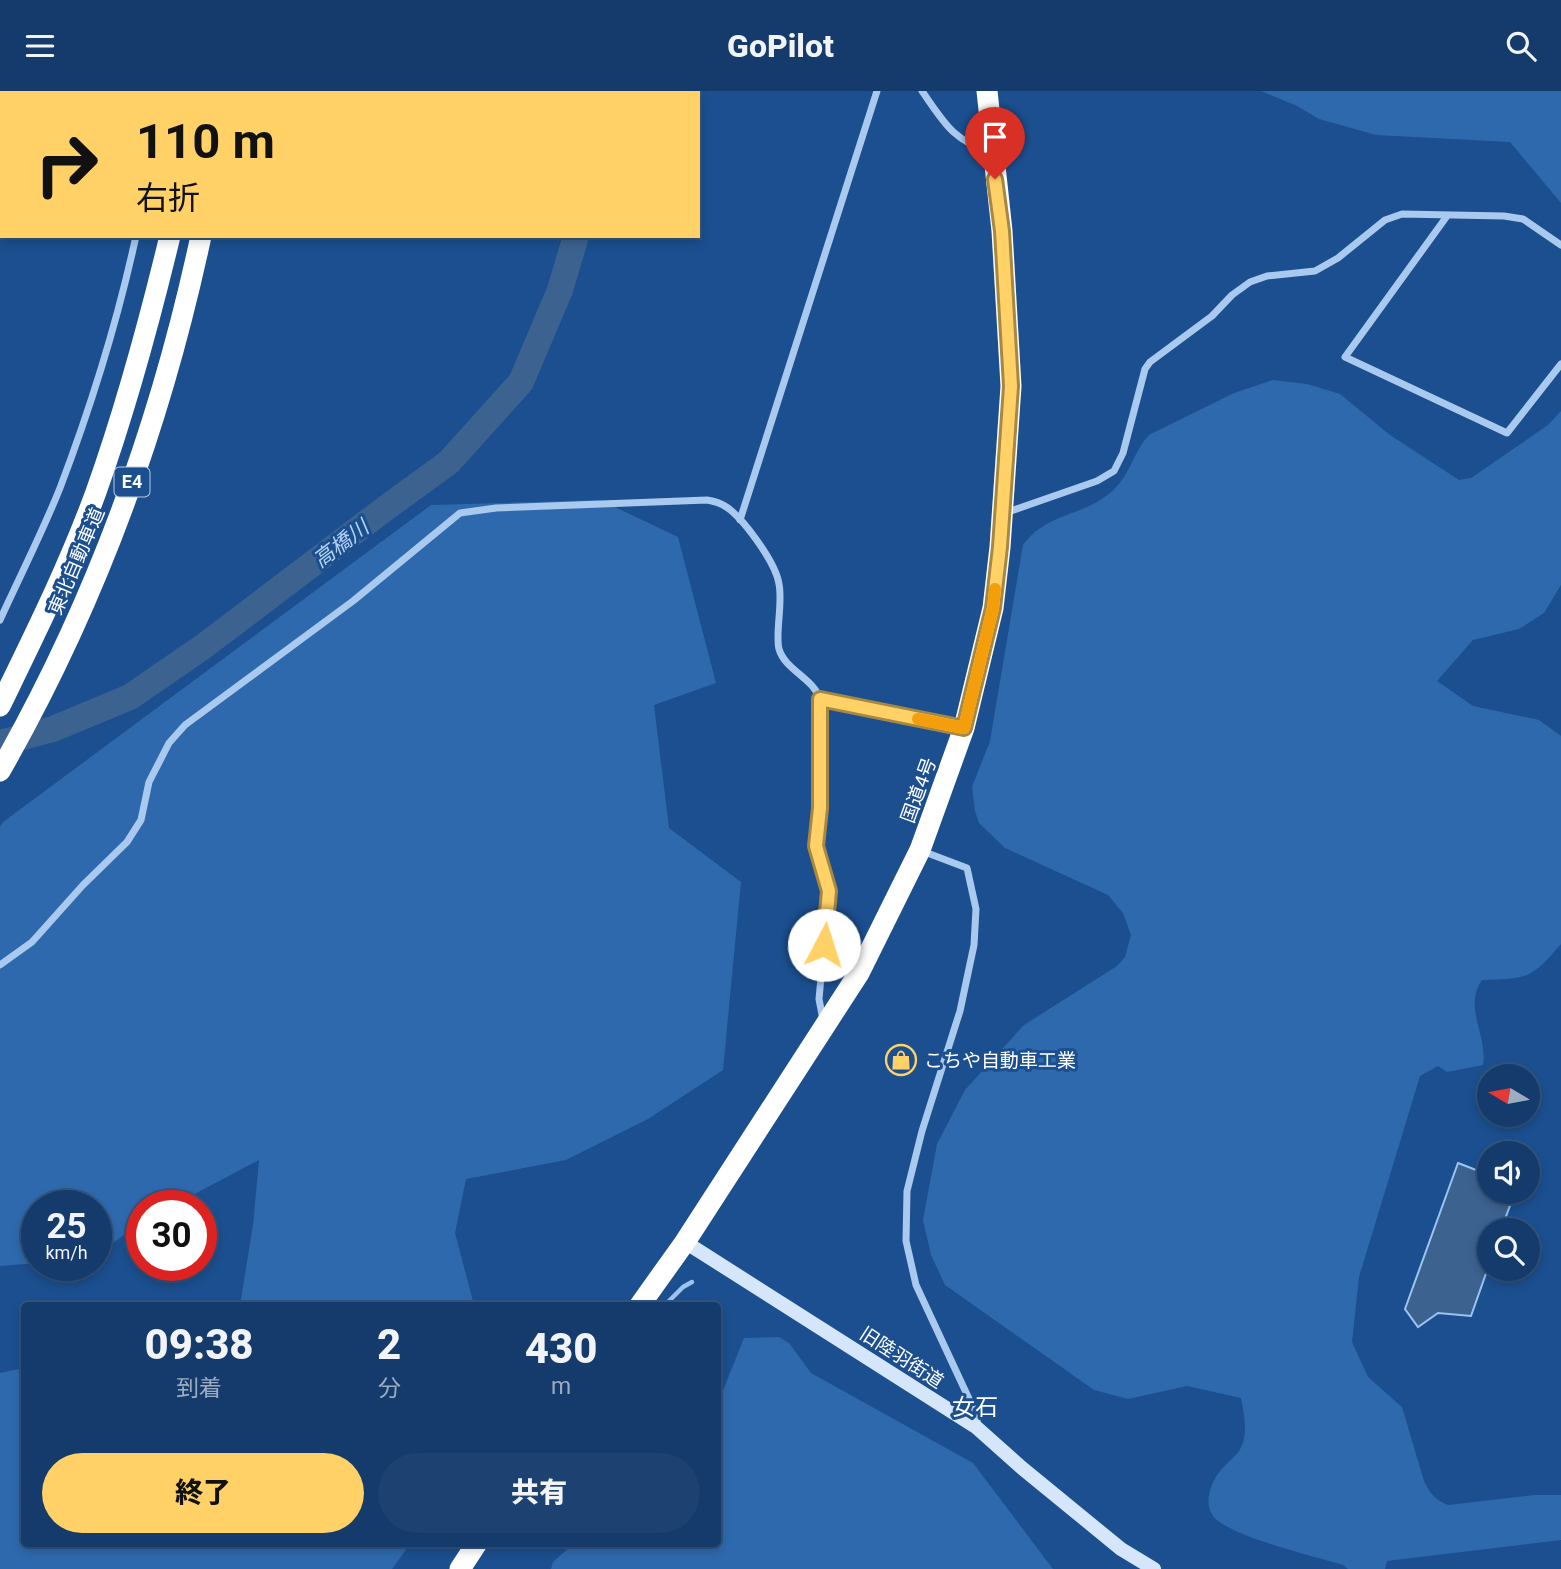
<!DOCTYPE html>
<html lang="ja">
<head>
<meta charset="utf-8">
<style>
  :root { --surface:#143b6b; --page:#1d4271; --text:#f1f3f6; --muted:#9dadc1; --line:#33557e; --accent:#ffd166 }
  body { margin:0; font-family:Roboto,"Noto Sans JP",sans-serif; background:var(--page); color:var(--text); height:100vh; display:flex; flex-direction:column; font-size:26px; white-space:nowrap }
  * { box-sizing:border-box; margin:0 }
  p { font-size:23px; color:var(--muted) }
  .icon { flex:none; width:38px; height:38px; fill:none; stroke:currentColor; stroke-width:2; stroke-linecap:round; stroke-linejoin:round }
  .map { position:relative; flex:1; overflow:hidden }
  .side { position:absolute; left:21px; top:1211px; width:700px; height:245px; display:flex; flex-direction:column; background:var(--surface); border-radius:7px; box-shadow:0 4px 10px #0003,0 0 0 2px var(--line) }
  .side>* { flex:none }
  .top-card { position:absolute; left:0px; top:0px; width:700px; height:147px; box-shadow:0 4px 10px #0003,0 0 0 2px var(--line); background:#ffd166; color:#111; overflow:hidden }
  .needle { width:46px; rotate:280deg }
  .controls { position:absolute; left:1477px; top:973px; display:grid; gap:14px }
  .controls a { display:grid; place-items:center; width:63px; height:63px; border-radius:50%; background:var(--surface); box-shadow:0 4px 10px #0003,0 0 0 2px var(--line); font-size:35px }
  .speed { position:absolute; left:21px; top:1099px; display:flex; gap:14px; font-size:35px; font-weight:700; text-align:center }
  .speed>* { display:grid; place-content:center; width:91px; height:91px; border-radius:50%; background:var(--surface); box-shadow:0 4px 10px #0003,0 0 0 2px var(--line); line-height:1 }
  .speed small { font-size:18px; font-weight:400 }
  .speed .limit { border:10px solid #d22; background:#fff; color:#111 }
  .pin { position:absolute; display:grid; place-items:center; width:60px; height:60px; color:#fff; margin:-72px -30px; border-radius:50% 50% 50% 0; rotate:-45deg; box-shadow:0 0 7px #0007 }
  .pin .icon { rotate:45deg }
  .me { position:absolute; width:77px; margin:-38px; rotate:5deg; stroke-linejoin:round; filter:drop-shadow(0 0 5px #0008) }
  .turn { display:flex; align-items:center; gap:24px; height:147px; padding:0 21px; font-size:32px }
  .turn .icon { width:91px; height:91px; stroke-width:2.5 }
  .turn b { display:block; font-size:49px; line-height:60px }
  .eta { display:flex; justify-content:space-evenly; align-items:center; height:119px; text-align:center }
  .eta b { font-size:42px; font-weight:800; line-height:49px }
  .primary-button { display:flex; gap:14px; margin-top:auto; padding:14px 21px }
  .primary-button a { flex:1; height:80px; border-radius:42px; background:var(--accent); color:#111; font-size:28px; font-weight:800; line-height:80px; text-align:center }
  .primary-button a+a { background:var(--page); color:var(--text) }
  header { display:flex; justify-content:space-between; align-items:center; height:91px; padding:0 21px; background:var(--surface); font-size:32px; font-weight:800 }
  .map>svg:first-child { display:block }
</style>
</head>
<body>
<header><svg class="icon" aria-label="menu" viewBox="0 0 24 24"><path d="M4 6h16M4 12h16M4 18h16"/></svg>GoPilot<svg class="icon" aria-label="search" viewBox="0 0 24 24"><circle cx="10" cy="10" r="6"/><path d="M15 15l6 6"/></svg></header>
<div class="map">
<svg width="1561" height="1478" viewBox="0 0 1561 1478">
  <rect width="100%" height="100%" fill="#1b4f8f"/>
  <g fill="#2e69ad">
    <polygon points="1261,0 1561,0 1561,112 1510,51 1376,44 1319,28 1297,15"/>
    <path d="M1273 289 1307 293 1340 303 1390 344 1459 389 1471 387 1548 334 1561 320V494L1544 522 1519 538 1473 549 1437 590 1473 615 1539 629 1561 645V853C1531 888 1528 888 1482 889 1463 916 1488 945 1483 974L1447 981 1438 975 1420 985 1359 1186 1352 1251 1368 1286 1402 1316 1424 1390C1430 1403 1436 1409 1448 1414L1534 1404H1561V1449L1387 1470 1385 1478H1348L1343 1474C1316 1466 1228 1445 1213 1425 1204 1413 1210 1395 1217 1384 1223 1375 1233 1368 1239 1360 1249 1345 1244 1323 1241 1307L1187 1295 1128 1308 1094 1299 945 1194 931 1164 923 1129 937 1053 965 999 1024 934 1117 875 1125 866 1131 844 1123 822 1108 804 1005 757 979 732 975 720 972 696 990 650 1023 454C1046 422 1081 426 1110 402 1130 386 1133 361 1149 344L1234 302Z"/>
    <polygon points="600,409 678,446 716,592 654,614 669,737 741,791 723,979 648,1028 566,1069 466,1088 455,1142 474,1214 240,1214 253,1134 259,1069 172,1115 142,1115 142,1131 96,1164 96,1115 37,1115 37,1172 0,1175 0,736 3,731 431,414"/>
    <polygon points="779,1246 789,1252 811,1282 973,1372 1053,1478 551,1478 553,1471 573,1453 718,1452 718,1306 722,1302 744,1247"/>
    <polygon points="24,1277 24,1452 410,1453 392,1478 0,1478 0,1282"/>
  </g>
  <polygon fill="#3c6290" stroke="#9cc4f0" stroke-width="2" points="1458,1072 1489,1084 1489,1101 1515,1101 1501,1139 1489,1139 1489,1174 1471,1225 1438,1222 1418,1236 1405,1218"/>
  <g fill="none" stroke-linecap="round" stroke-linejoin="round">
    <g stroke="#9cc4f0" stroke-width="4.5">
      <polyline points="665,1214 683,1196 692,1191"/>
      <polyline points="542,1452 543,1454"/>
    </g>
    <g stroke="#3c6290" stroke-width="26">
      <polyline points="616,2 617,0"/>
      <polyline points="0,652 53,638 130,606 204,555 386,417 449,371 521,291 560,199 576,145"/>
    </g>
    <g stroke="#a9c9ee" stroke-width="7">
      <path d="M922 0C945 33 952 48 991 62"/>
      <polyline points="162,2 162,0"/>
      <polyline points="1447,125 1345,266 1507,342 1561,273"/>
      <polyline points="1005,422 1097,390 1114,380 1123,362 1145,278 1150,271 1212,225 1232,204 1250,191 1267,185 1315,180 1338,167 1385,129 1402,123 1504,125 1523,128 1561,154"/>
      <polyline points="740,429 877,0"/>
      <path d="M0 529C20 485 42 442 60 397 90 318 118 228 136 145"/>
      <polyline points="820,608 960,636"/>
      <polyline points="922,760 967,777 976,818 974,854 960,920 922,1040 907,1100 906,1150 916,1194 977,1325 977,1335"/>
      <path d="M0 874 32 851 83 794 127 751 141 729 149 691 169 652 185 634 353 510 460 422 496 417 707 409C712 410 718 411 723 414 741 423 776 472 779 493 783 512 775 543 779 558 785 579 813 587 820 608V717L816 755 829 800 819 908 823 929"/>
    </g>
    <polyline stroke="#d6e6fa" stroke-width="14" points="685,1151 976,1336 1022,1377 1121,1458 1154,1478"/>
    <g stroke="#fff" stroke-width="21">
      <polyline points="196,2 196,0"/>
      <polyline points="228,2 229,0"/>
      <path d="M0 615C34 545 69 475 96 401 126 317 149 232 170 145"/>
      <path d="M0 680C95 514 161 332 201 145"/>
      <polyline points="640,1214 685,1151 859,882 920,759 964,637 993,517 1000,456 1011,295 1002,140 987,0"/>
      <polyline points="460,1478 477,1452"/>
    </g>
  </g>
  <g fill="none" stroke-linecap="round" stroke-linejoin="round">
    <g stroke="#a68842" stroke-width="18">
      <polyline id="route" points="824,854 829,800 816,755 820,717 820,608 964,637 993,517 1000,456 1011,295 1002,140 995,88"/>
    </g>
    <use href="#route" stroke="#ffd166" stroke-width="12"/>
    <polyline stroke="#f59e0b" stroke-width="12" points="918,628 964,637 993,517 995,498"/>
  </g>
  <defs>
    <g id="shop-ring" transform="scale(1.575)"><circle r="9.5" fill="#1b4f8f" stroke="#ffd166" stroke-width="1.5"/><path d="M-5-2.5h2.3a2.7 3.5 0 0 1 5.4 0H5L5.5 6h-11ZM-1.5-2.5h3a1.5 2.3 0 0 0-3 0Z" fill="#ffd166"/></g>
  </defs>
  <g fill-rule="evenodd">
    <use href="#shop-ring" x="901" y="969"/>
  </g>
  <g text-anchor="middle" stroke-width="6" stroke-linejoin="round" paint-order="stroke">
    <rect fill="#1b4f8f" stroke="#bbcadd" stroke-width="2" x="114.5" y="376.5" width="35" height="29" rx="5"/>
    <g font-size="18" font-weight="bold" fill="#fff">
      <text x="132" y="397">E4</text>
    </g>
    <g font-size="19" fill="#fff" stroke="#1b4f8f">
      <text transform="translate(76 470) rotate(-67)" y="7">東北自動車道</text>
      <text transform="translate(918 699) rotate(-70)" y="7">国道4号</text>
      <text transform="translate(902 1266) rotate(33)" y="7">旧陸羽街道</text>
    </g>
    <g font-size="19" fill="#fff" stroke="#1b4f8f" text-anchor="start">
      <text x="924" y="976">こちや自動車工業</text>
    </g>
    <g font-size="21" font-style="italic" fill="#b5d3f5" stroke="#1b4f8f">
      <text transform="translate(341 453) rotate(-37)" y="7">高橋川</text>
    </g>
    <g font-size="23" fill="#fff" stroke="#1b4f8f">
      <text x="975" y="1324">女石</text>
    </g>
  </g>
</svg>
<div class="controls">
<a><svg class="needle" viewBox="-14 -14 28 28"><path d="M0-13l5 13h-10z" fill="#e53935"/><path d="M0 13l5-13h-10z" fill="#9dadc1"/></svg></a>
<a><svg class="icon" aria-label="sound" viewBox="0 0 24 24"><path d="M4 9h4l5-4v14l-5-4H4zM17 9q2 3 0 6"/></svg></a>
<a><svg class="icon" aria-label="search" viewBox="0 0 24 24"><circle cx="10" cy="10" r="6"/><path d="M15 15l6 6"/></svg></a>
</div>
<div class="speed"><div>25<small>km/h</small></div><div class="limit">30</div></div>
<div class="pin" style="left:995px;top:88px;background:#d93025"><svg class="icon" aria-label="arrive" viewBox="0 0 24 24"><path d="M6 21V4h12l-3 4 3 4H6"/></svg></div>
<svg class="me" style="left:824px;top:854px" viewBox="-20 -20 40 40"><circle r="19" fill="#fff"/><path d="M0-13L10 11 0 6-10 11z" fill="#ffd166"/></svg>
<div class="top-card">
<div class="turn"><svg class="icon" aria-label="right" viewBox="0 0 24 24"><path d="M7 20v-9h11M14 6l5 5-5 5"/></svg><div><b>110 m</b>右折</div></div>
</div>
<section class="side">
<div class="eta">
<div><b>09:38</b><p>到着</p></div>
<div><b>2</b><p>分</p></div>
<div><b>430</b><p>m</p></div>
</div>
<div class="primary-button"><a>終了</a><a>共有</a></div>
</section>
</div>
</body>
</html>
